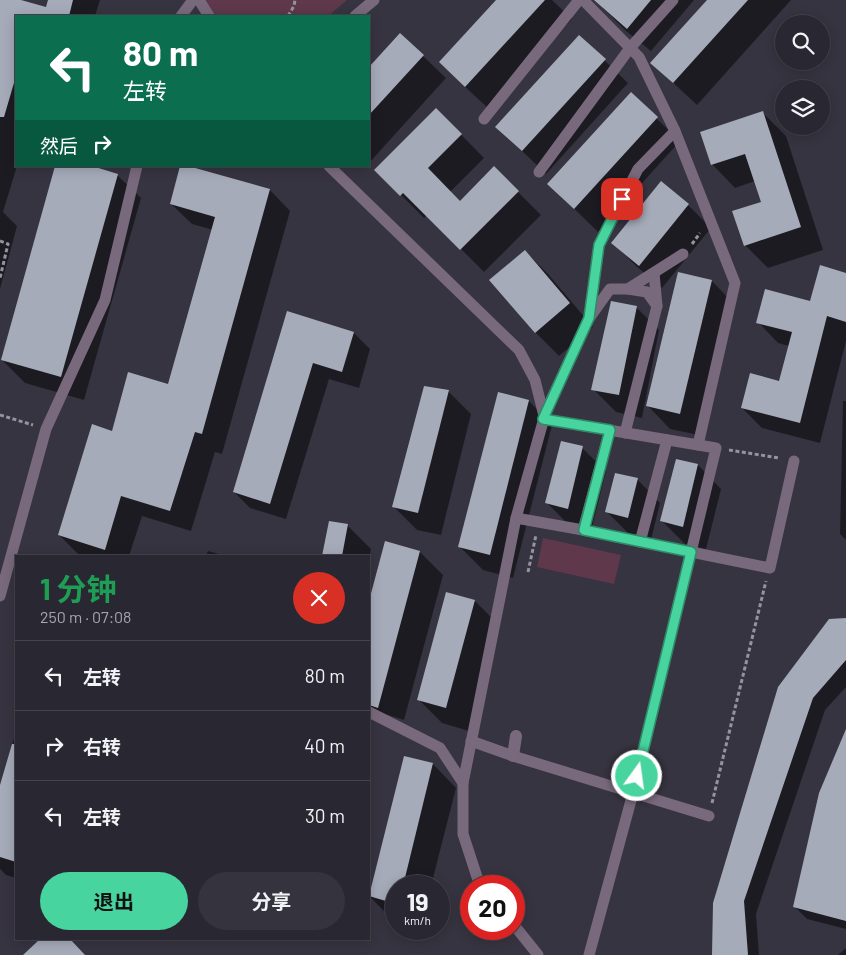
<!DOCTYPE html>
<html lang="zh">
<head>
<meta charset="utf-8">
<style>
  :root { --surface:#292731; --page:#35333d; --text:#f1f3f6; --muted:#a5a5ab; --line:#45444d; --accent:#47d49e }
  body { margin:0; font-family:Barlow,"Noto Sans SC",sans-serif; background:var(--page); color:var(--text); height:100vh; display:flex; flex-direction:column; font-size:19px; white-space:nowrap }
  * { box-sizing:border-box; margin:0 }
  p { font-size:16px; color:var(--muted) }
  .icon { flex:none; width:28px; height:28px; fill:none; stroke:currentColor; stroke-width:2; stroke-linecap:round; stroke-linejoin:round }
  .map { position:relative; flex:1; overflow:hidden }
  .drawer { position:absolute; left:15px; top:555px; width:355px; height:385px; display:flex; flex-direction:column; background:var(--surface); border-radius:0px; box-shadow:0 2px 12px #0003,0 0 0 1px var(--line) }
  .drawer>* { flex:none }
  .top-card { position:absolute; left:15px; top:15px; width:355px; height:152px; border-radius:0px; box-shadow:0 2px 12px #0003,0 0 0 1px var(--line); background:#0b6e4f; color:#fff; overflow:hidden }
  .buttons { position:absolute; left:775px; top:15px; display:grid; gap:10px }
  .buttons a { display:grid; place-items:center; width:55px; height:55px; border-radius:50%; background:var(--surface); box-shadow:0 2px 12px #0003,0 0 0 1px var(--line); font-size:25px }
  .speed { position:absolute; left:385px; top:875px; display:flex; gap:10px; font-size:25px; font-weight:700; text-align:center }
  .speed>* { display:grid; place-content:center; width:65px; height:65px; border-radius:50%; background:var(--surface); box-shadow:0 2px 12px #0003,0 0 0 1px var(--line); line-height:1 }
  .speed small { font-size:12px; font-weight:400 }
  .speed .limit { border:8px solid #d22; background:#fff; color:#111 }
  .pin { position:absolute; display:grid; place-items:center; width:42px; height:42px; color:#fff; margin:-21px; border-radius:10px; box-shadow:0 2px 8px #0006 }
  .me { position:absolute; width:55px; margin:-28px; rotate:14deg; stroke-linejoin:round; filter:drop-shadow(0 0 4px #0008) }
  .turn { display:flex; align-items:center; gap:18px; height:105px; padding:0 25px; font-size:22px }
  .turn .icon { width:65px; height:65px; stroke-width:2.5 }
  .turn b { display:block; font-size:35px; line-height:42px }
  .then { display:flex; align-items:center; height:48px; padding:0 25px; background:#0003; gap:10px; font-size:19px }
  .round { display:grid; place-items:center; flex:none; width:52px; height:52px; border-radius:26px; background:var(--page) }
  .summary { display:flex; align-items:center; justify-content:space-between; height:85px; padding:0 25px }
  h1 { font-size:30px; font-weight:700; line-height:38px; color:#1e9e55 }
  .cta { display:flex; gap:10px; margin-top:auto; padding:10px 25px }
  .cta a { flex:1; height:58px; border-radius:30px; background:var(--accent); color:#111; font-size:20px; font-weight:700; line-height:58px; text-align:center }
  .cta a+a { background:var(--page); color:var(--text) }
  ul { padding:0; list-style:none }
  li { display:flex; align-items:center; gap:15px; height:70px; padding:0 25px; border-top:1px solid var(--line) }
  li div { flex:1 }
  li b { display:block; font-size:19px }
  li em { font-style:normal }
  .map>svg:first-child { display:block }
</style>
</head>
<body>
<div class="map">
<svg width="846" height="955" viewBox="0 0 846 955">
  <rect width="100%" height="100%" fill="#373441"/>
  <g fill="#5f384c">
    <polygon points="198,0 347,0 328,16 208,16"/>
    <polygon points="543,538 621,555 614,584 537,567"/>
  </g>
  <g fill="#0007">
    <polygon points="0,0 16,0 47,9 49,0 100,0 95,16 16,16 17,166 3,212 17,226 0,289"/>
    <polygon points="497,0 552,0 572,19 489,109 463,85"/>
    <polygon points="610,0 694,0 651,51 626,31 603,8"/>
    <polygon points="708,0 791,0 697,105 652,63"/>
    <polygon points="400,34 446,78 369,163 369,69"/>
    <polygon points="579,36 628,83 546,174 497,127"/>
    <polygon points="631,94 680,141 598,232 549,184"/>
    <polygon points="436,109 484,158 450,192 460,202 494,168 541,215 484,272 427,215 424,218 376,170"/>
    <polygon points="763,113 786,136 823,250 768,268 745,245 763,202 755,181 735,188 712,164"/>
    <polygon points="117,175 141,198 84,400 25,383 2,360"/>
    <polygon points="270,190 290,211 222,454 215,452 191,531 142,516 129,556 80,556 59,535 113,432 169,385 213,230 192,224 171,204"/>
    <polygon points="688,205 711,228 662,288 636,266 613,243"/>
    <polygon points="525,251 548,274 593,327 559,356 536,333 491,280"/>
    <polygon points="679,274 712,281 735,305 703,436 670,429 647,405"/>
    <polygon points="846,274 846,341 820,443 762,428 742,408 780,382 789,346 778,343 758,322 811,303"/>
    <polygon points="611,302 636,307 659,330 642,418 616,412 593,389"/>
    <polygon points="288,313 354,333 370,349 359,388 329,379 286,519 250,508 234,492"/>
    <polygon points="448,391 471,414 441,535 417,530 393,506"/>
    <polygon points="529,401 552,425 513,578 483,570 460,547"/>
    <polygon points="843,401 846,401 846,540 840,534"/>
    <polygon points="582,448 606,471 591,531 570,526 547,503"/>
    <polygon points="677,460 698,465 721,489 706,549 685,544 662,521"/>
    <polygon points="637,479 660,503 651,540 630,535 607,512"/>
    <polygon points="330,522 348,526 371,549 369,560 369,556 323,556"/>
    <polygon points="385,543 420,552 443,575 404,720 369,709 369,606"/>
    <polygon points="208,551 226,556 206,556"/>
    <polygon points="447,594 475,601 498,624 469,731 442,723 419,700"/>
    <polygon points="846,620 846,687 825,710 756,914 759,955 714,955 714,904"/>
    <polygon points="16,731 16,878 6,875 0,869 0,790"/>
    <polygon points="846,736 846,929 807,919 794,906"/>
    <polygon points="405,757 433,764 456,788 431,886 396,886 396,921 393,920 370,897"/>
    <polygon points="846,948 846,955 838,955"/>
  </g>
  <g fill="#a6abba">
    <polygon points="0,0 21,0 46,7 48,0 73,0 69,16 16,16 16,76 4,117 0,117"/>
    <polygon points="496,0 545,0 465,87 439,62"/>
    <polygon points="594,0 651,0 627,29"/>
    <polygon points="707,0 748,0 673,83 650,63"/>
    <polygon points="400,33 424,55 369,115 369,67"/>
    <polygon points="579,35 606,59 522,151 495,127"/>
    <polygon points="631,92 658,117 574,209 547,184"/>
    <polygon points="436,108 462,134 428,168 460,201 494,166 519,191 460,250 403,193 400,196 374,170"/>
    <polygon points="763,111 801,227 744,246 732,211 761,202 745,154 711,165 700,132"/>
    <polygon points="55,166 92,166 118,174 61,377 1,360"/>
    <polygon points="180,166 188,166 270,189 202,434 195,432 170,511 121,496 105,550 58,535 92,424 112,431 128,372 168,384 215,217 170,204"/>
    <polygon points="661,181 689,204 639,266 611,243"/>
    <polygon points="525,250 570,303 535,333 489,280"/>
    <polygon points="820,265 846,273 846,322 827,316 800,423 741,408 750,373 779,381 792,332 756,323 765,289 810,301"/>
    <polygon points="678,272 712,280 680,414 646,406"/>
    <polygon points="611,301 637,306 619,395 591,390"/>
    <polygon points="287,311 354,332 342,372 313,363 270,504 233,492"/>
    <polygon points="424,386 449,390 418,513 392,507"/>
    <polygon points="498,392 529,400 490,555 458,547"/>
    <polygon points="561,441 583,446 568,509 545,503"/>
    <polygon points="676,459 698,464 683,527 660,521"/>
    <polygon points="615,473 638,478 628,518 605,512"/>
    <polygon points="329,521 348,524 342,556 322,556"/>
    <polygon points="385,541 420,551 378,708 369,705 369,601"/>
    <polygon points="446,592 475,600 446,708 417,700"/>
    <polygon points="846,618 846,660 813,698 744,901 748,955 712,955 713,903 778,687 829,619"/>
    <polygon points="846,729 846,921 793,907 819,793"/>
    <polygon points="12,744 16,744 16,862 0,857 0,785"/>
    <polygon points="404,756 433,763 403,886 396,886 396,904 369,896"/>
    <polygon points="40,939 70,939 85,955 23,955"/>
  </g>
  <g fill="none" stroke-linecap="round" stroke-linejoin="round">
    <g stroke="#96939e" stroke-width="3" stroke-dasharray="4 2.5" stroke-linecap="butt">
      <polyline points="288,16 294,6 295,0"/>
      <polyline points="0,241 8,244 0,278"/>
      <polyline points="692,244 700,233"/>
      <polyline points="0,415 33,425"/>
      <polyline points="729,450 779,458"/>
      <polyline points="528,572 536,535"/>
      <polyline points="712,803 766,581"/>
    </g>
    <g stroke="#79697c" stroke-width="11">
      <polyline points="199,0 209,16"/>
      <polyline points="583,0 639,57 675,131 735,283 698,445"/>
      <polyline points="181,16 193,0"/>
      <polyline points="355,16 374,0"/>
      <polyline points="484,119 579,0"/>
      <polyline points="329,166 519,350 535,380 544,416"/>
      <polyline points="539,172 630,48 673,0"/>
      <polyline points="654,273 657,306"/>
      <polyline points="628,289 683,254"/>
      <polyline points="590,317 610,289 628,289 647,292 657,306 625,433"/>
      <polyline points="543,419 716,448 633,793 589,955"/>
      <polyline points="516,518 583,530 770,568 794,461"/>
      <polyline points="583,530 610,430"/>
      <polyline points="640,542 667,440"/>
      <polyline points="0,596 46,429 105,300 137,166"/>
      <polyline points="369,712 440,748 463,783"/>
      <polyline points="471,741 513,756 709,816"/>
      <polyline points="483,886 478,880 463,834 463,783 516,518 546,411 589,318 599,245 638,169 675,131"/>
      <polyline points="514,925 538,955"/>
    </g>
    <polyline stroke="#79697c" stroke-width="12" points="513,756 516,736"/>
  </g>
  <g fill="none" stroke-linecap="round" stroke-linejoin="round">
    <g stroke="#2e8a67" stroke-width="12">
      <polyline id="route" points="622,199 599,245 589,318 543,419 610,430 584,530 691,552 637,776"/>
    </g>
    <use href="#route" stroke="#47d49e" stroke-width="9"/>
  </g>
</svg>
<div class="buttons">
<a><svg class="icon" aria-label="search" viewBox="0 0 24 24"><circle cx="10" cy="10" r="6"/><path d="M15 15l6 6"/></svg></a>
<a><svg class="icon" aria-label="layers" viewBox="0 0 24 24"><path d="M12 4l9 5-9 5-9-5zM3 14l9 5 9-5"/></svg></a>
</div>
<div class="speed"><div>19<small>km/h</small></div><div class="limit">20</div></div>
<div class="pin" style="left:622px;top:199px;background:#d93025"><svg class="icon" aria-label="arrive" viewBox="0 0 24 24"><path d="M6 21V4h12l-3 4 3 4H6"/></svg></div>
<svg class="me" style="left:637px;top:776px" viewBox="-20 -20 40 40"><circle r="17" fill="#47d49e" stroke="#fff" stroke-width="3"/><path d="M0-11L8 9 0 5-8 9z" fill="#fff"/></svg>
<div class="top-card">
<div class="turn"><svg class="icon" aria-label="left" viewBox="0 0 24 24"><path d="M17 20v-9H6M10 6l-5 5 5 5"/></svg><div><b>80 m</b>左转</div></div>
<div class="then">然后<svg class="icon" aria-label="right" viewBox="0 0 24 24"><path d="M7 20v-9h11M14 6l5 5-5 5"/></svg></div>
</div>
<section class="drawer">
<div class="summary"><div><h1>1 分钟</h1><p>250 m · 07:08</p></div><a class="round" style="background:#d93025;color:#fff"><svg class="icon" aria-label="close" viewBox="0 0 24 24"><path d="M6 6l12 12M18 6L6 18"/></svg></a></div>
<ul>
<li><svg class="icon" aria-label="left" viewBox="0 0 24 24"><path d="M17 20v-9H6M10 6l-5 5 5 5"/></svg><div><b>左转</b></div><em>80 m</em></li>
<li><svg class="icon" aria-label="right" viewBox="0 0 24 24"><path d="M7 20v-9h11M14 6l5 5-5 5"/></svg><div><b>右转</b></div><em>40 m</em></li>
<li><svg class="icon" aria-label="left" viewBox="0 0 24 24"><path d="M17 20v-9H6M10 6l-5 5 5 5"/></svg><div><b>左转</b></div><em>30 m</em></li>
</ul>
<div class="cta"><a>退出</a><a>分享</a></div>
</section>
</div>
</body>
</html>
